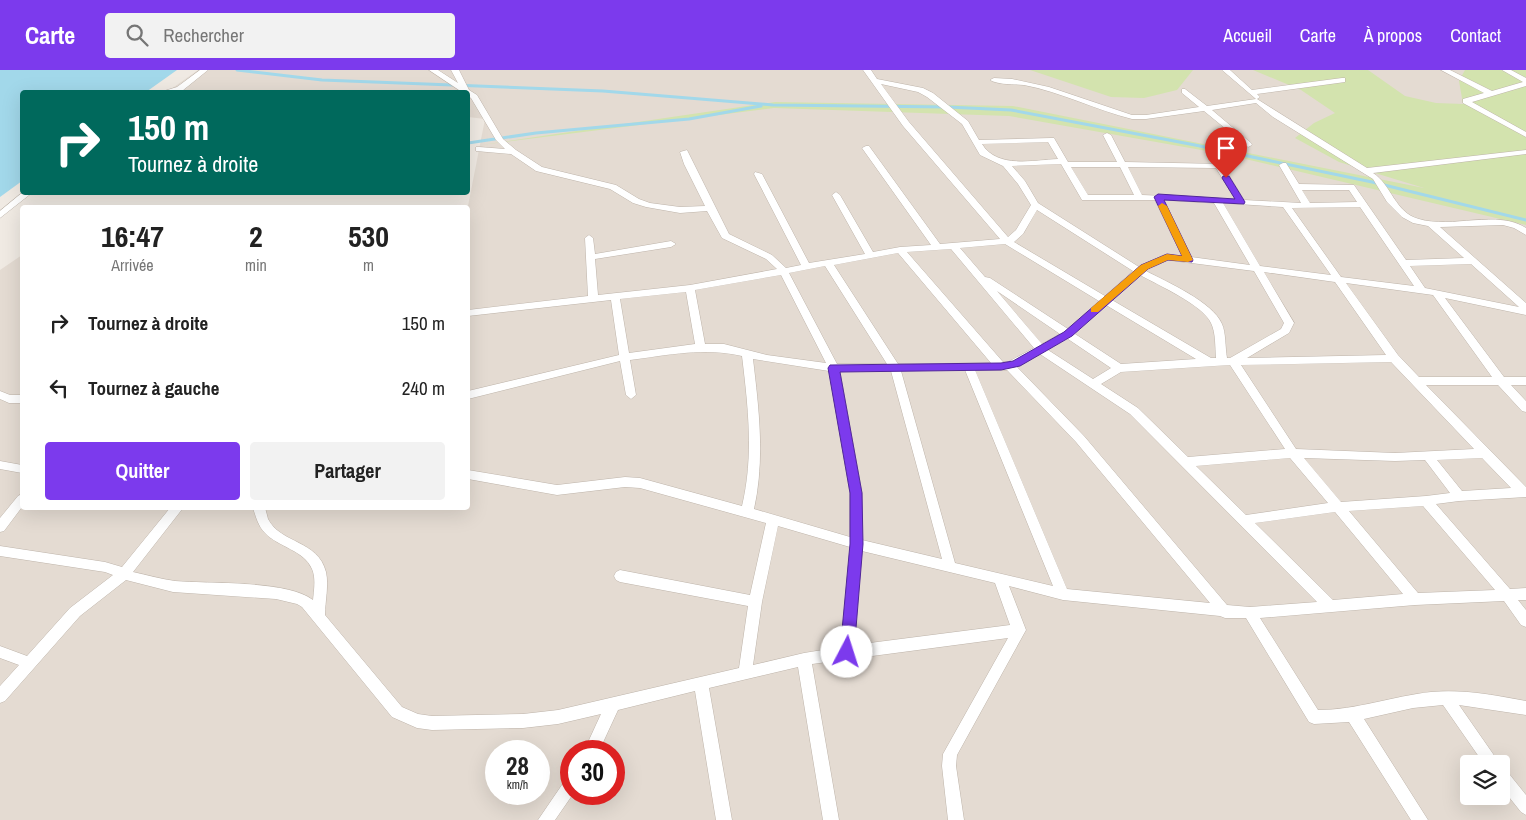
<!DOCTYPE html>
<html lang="fr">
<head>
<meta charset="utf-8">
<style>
  :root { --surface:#fff; --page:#f2f2f2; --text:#222; --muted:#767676; --accent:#7c3aed }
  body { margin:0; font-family:"Archivo Narrow",sans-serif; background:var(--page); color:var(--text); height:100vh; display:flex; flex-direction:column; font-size:19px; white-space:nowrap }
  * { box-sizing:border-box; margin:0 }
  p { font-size:16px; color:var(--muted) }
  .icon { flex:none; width:28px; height:28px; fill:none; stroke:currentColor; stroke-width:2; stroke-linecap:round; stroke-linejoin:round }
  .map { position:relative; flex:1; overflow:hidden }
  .details { position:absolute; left:20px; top:135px; width:450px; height:305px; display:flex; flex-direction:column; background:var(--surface); border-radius:5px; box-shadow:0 5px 20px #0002 }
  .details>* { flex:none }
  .hud { position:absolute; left:20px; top:20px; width:450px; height:105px; border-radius:5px; box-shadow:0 5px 20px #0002; background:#00695c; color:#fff; overflow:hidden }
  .fabs { position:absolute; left:1460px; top:685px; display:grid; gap:10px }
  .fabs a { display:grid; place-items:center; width:50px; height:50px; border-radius:5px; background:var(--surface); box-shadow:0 5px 20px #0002; font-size:25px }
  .speed { position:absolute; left:485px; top:670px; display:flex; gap:10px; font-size:25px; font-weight:700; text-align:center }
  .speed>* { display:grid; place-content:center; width:65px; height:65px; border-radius:50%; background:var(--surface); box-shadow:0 5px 20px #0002; line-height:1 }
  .speed small { font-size:12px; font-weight:400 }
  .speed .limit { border:8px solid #d22; background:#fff; color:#111 }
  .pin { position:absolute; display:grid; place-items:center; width:42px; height:42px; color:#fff; margin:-51px -21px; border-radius:50% 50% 50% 0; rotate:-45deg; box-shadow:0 0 5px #0007 }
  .pin .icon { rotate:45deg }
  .me { position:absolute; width:55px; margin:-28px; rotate:5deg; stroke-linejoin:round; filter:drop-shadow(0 0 4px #0008) }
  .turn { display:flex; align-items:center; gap:18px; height:105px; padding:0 25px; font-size:22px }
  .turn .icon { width:65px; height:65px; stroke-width:2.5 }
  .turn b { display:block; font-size:35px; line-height:42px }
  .eta { display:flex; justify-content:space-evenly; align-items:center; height:85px; text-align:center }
  .eta b { font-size:30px; font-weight:700; line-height:35px }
  .button { display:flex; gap:10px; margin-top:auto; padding:10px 25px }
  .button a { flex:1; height:58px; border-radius:5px; background:var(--accent); color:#fff; font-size:20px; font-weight:700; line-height:58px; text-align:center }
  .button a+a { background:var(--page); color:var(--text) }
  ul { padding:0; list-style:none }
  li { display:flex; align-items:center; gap:15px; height:65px; padding:0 25px }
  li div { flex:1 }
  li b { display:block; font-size:19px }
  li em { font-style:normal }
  header { display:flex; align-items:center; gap:30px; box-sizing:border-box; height:70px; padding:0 25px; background:var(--accent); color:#fff }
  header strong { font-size:24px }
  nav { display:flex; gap:28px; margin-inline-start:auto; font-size:18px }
  .search { width:350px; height:45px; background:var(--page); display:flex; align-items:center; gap:12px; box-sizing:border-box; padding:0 18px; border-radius:5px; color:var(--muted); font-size:19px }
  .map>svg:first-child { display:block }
</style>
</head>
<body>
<header>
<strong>Carte</strong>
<div class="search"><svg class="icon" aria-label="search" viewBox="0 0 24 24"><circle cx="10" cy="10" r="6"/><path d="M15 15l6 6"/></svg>Rechercher</div>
<nav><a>Accueil</a><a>Carte</a><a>À propos</a><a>Contact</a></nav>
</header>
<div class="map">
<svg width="1526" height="750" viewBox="0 0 1526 750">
  <rect width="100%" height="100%" fill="#f0eae3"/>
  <path fill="#e4dbd2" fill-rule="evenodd" d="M198 0H1526V750H0V200L22 185V438H468V138L466 137 468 136 485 49 468 47V22H167ZM496 681H539V724H496ZM571 681H614V724H571ZM1469 694H1501V726H1469Z"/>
  <g fill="#d3e3ae">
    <polygon points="1030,0 1193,0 1177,20 1144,28 1111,27"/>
    <polygon points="1253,0 1368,0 1405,26 1436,33 1463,34 1459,11 1465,0 1526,0 1526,155 1224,84 1009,46 774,38 481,75 775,32 1013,36 1424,118 1339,92 1295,68 1314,53 1335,43 1301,20"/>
  </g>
  <polygon fill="#a2d8ea" points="0,0 177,0 146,22 22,22 22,111 0,127"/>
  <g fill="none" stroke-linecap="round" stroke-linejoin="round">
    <g stroke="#a2d8ea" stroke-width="3">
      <polyline points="237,0 322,10 603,21 773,35 947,37 1011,40 1195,75 1372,112 1526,150"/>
      <polyline points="468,73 536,63 689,49 761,36"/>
    </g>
    <g stroke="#beb4aa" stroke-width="1">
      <g id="street">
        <polygon points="200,0 208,0 182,21 161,22 177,17"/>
        <path d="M429 0H438L458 13 451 0H459L469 20 477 25 503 69 516 80 542 97 616 115 639 129 650 133 680 137 705 136 684 94 680 82 687 80 729 164 772 185 786 198 801 195 754 104 755 102 762 104 809 193 865 184 832 125 836 122 840 125 873 182 900 177 931 175 862 78 866 76H869L940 174 1000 169 903 56 863 0H871L877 9 923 18 933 23 968 51 979 70 1051 68H1054L1068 92H1117L1103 65 1107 63 1111 65 1125 92 1222 94 1244 130 1301 133 1279 95 1283 93H1286L1299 114 1354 115 1406 190 1464 188 1428 156 1413 153 1402 147 1387 132 1373 109 1273 47 1256 33 1212 40 1251 73 1252 75 1248 77 1204 41 1146 49H1132C1096 40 1061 22 1024 15 1015 14 998 15 990 10L994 8 1012 9 1049 17 1132 45H1146L1199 37 1182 23V19H1185L1207 36 1256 29 1222 0H1230L1252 20 1342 8H1345V12L1257 24 1260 27 1257 29 1367 98 1526 80V84L1373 103C1391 114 1395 143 1419 149 1451 159 1498 139 1526 158V165L1514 158 1503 155 1440 157 1526 233V245L1445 228 1504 307H1526V315H1511L1526 331V342L1522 341 1498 315H1426L1526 417V427L1459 431 1436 434 1510 519 1526 518V530H1518L1526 540V557L1521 555 1504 531 1415 535 1260 548 1318 640C1357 640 1393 626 1431 622 1463 619 1494 625 1526 631V645L1459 635 1500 694H1484L1443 635 1413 638 1364 649 1428 750H1411L1349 652 1314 654 1309 652 1246 548H1225L1220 546 1063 530 1009 516 1026 560 957 685 956 696 964 750H948L942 696 943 684 1008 568 812 594 839 750H823L798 597 709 618 732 750H716L695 621 618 640 599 681H584L601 644 558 654 523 658 432 660 417 658 392 647 302 537 297 534 276 529 173 522 126 510 80 546 5 631 0 633V616L19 595 0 588V576L27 586 70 538 113 505 105 502 0 486V476L105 492 122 497 170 438H183L133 502C147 505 161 509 175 511 209 514 288 510 313 530 314 520 316 508 312 499 304 480 278 477 265 463 258 456 256 447 253 438H265C266 441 267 445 268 449 281 474 318 470 326 502 329 516 325 531 325 545L402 637 418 644 432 646 523 644 558 640 739 598 748 536 620 512 616 510 614 506 616 502 620 500 750 525 766 453 640 418 625 417 557 425 468 409V400L557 415 625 407 640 408 742 436C754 386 748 336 742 286 705 277 668 285 630 290L636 325 631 329 626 325 620 291 468 329V321L619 285 611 230 468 246V240L588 226 585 168 589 165 593 168 595 184 671 171 676 174 671 177 595 189 598 225 690 215 777 199 766 189 722 168 707 141 680 143 646 137 633 133 610 119 536 101 511 84 476 81V77H479L505 79 496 70 471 28 468 26V22H462ZM881 14 918 22 927 27 962 54 980 85 1003 96 1018 114 1031 135 1016 160 1008 167 909 52ZM1048 72 1058 89C1034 90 997 99 982 74ZM1061 94 1082 130H1155L1182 186 1164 185 1139 197 1038 133 1025 111 1012 96ZM1071 97H1120L1134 125H1088ZM1128 97 1216 98 1235 129 1142 125ZM1302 120H1349L1357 132 1310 133ZM1164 130 1214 133 1250 195 1191 187ZM1223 133 1283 137 1331 205 1260 196ZM1360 137 1414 216 1341 207 1292 138ZM1037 140 1133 201 1105 226 1014 172 1023 164ZM1005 174 1099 231 1068 259 990 208 985 207 960 178ZM951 179 1034 278 1008 292H1003L907 182ZM898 183 991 293 898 294 834 195ZM1168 190 1254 201 1284 253 1281 259 1230 288H1227C1225 277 1226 263 1222 254 1213 232 1167 212 1146 201ZM1471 194 1519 237 1425 218 1410 196ZM825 196 887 294H837L789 203ZM1264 202 1335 212 1386 285 1247 288 1289 263 1294 253ZM781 205 826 293 767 285 724 274H705L695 220ZM1140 205C1158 215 1203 235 1211 253 1216 263 1215 278 1216 288H1211L1112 230ZM1346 213 1433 225 1492 307H1419L1398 285ZM997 221 1060 264 1042 274ZM686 222 695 274 629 283 620 229ZM1106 235 1196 289 1121 294 1075 264ZM1068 269 1111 298 1093 309 1048 280ZM1040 284 1130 344 1317 532 1250 537 1227 535 1084 366 1017 297ZM753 289 829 301 850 423V467L754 439C765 389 759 340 753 289ZM1391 292 1474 379 1395 383 1296 379 1241 295ZM1230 295 1285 379 1188 387 1138 338 1101 314 1121 302ZM965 300 1053 516 955 493 901 301ZM975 300H1007L1076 372 1210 533 1067 519ZM891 301 942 489 862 470V423L840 302ZM1290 388 1328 433 1246 445 1196 396ZM1304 388 1395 391 1425 390 1450 423 1426 426 1341 432ZM1482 388 1511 418 1462 421 1437 390ZM1423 436 1495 520 1418 523 1349 441ZM1335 442 1403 524 1333 530 1255 453ZM778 456 850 477 841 577 804 583 753 595 762 532ZM862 481 995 513 1010 555 854 575Z"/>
        <polygon points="1441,0 1450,0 1492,21 1523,12 1502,0 1511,0 1526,8 1526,16 1472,32 1526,62 1526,67 1463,33 1463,29 1484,23"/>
        <polygon points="23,122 33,122 0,148 0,141"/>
        <polygon points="0,321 10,325 22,325 22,333 9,333 0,329"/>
        <polygon points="0,391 22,395 22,403 0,399"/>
        <polygon points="22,424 22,437 4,461 0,462 0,448 18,426"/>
        <polygon points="1501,698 1506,700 1526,725 1526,745 1521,742 1501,717"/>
        <polygon points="571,706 571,724 573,724 555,750 538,750 566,709"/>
      </g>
    </g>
    <use href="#street" fill="#fff" fill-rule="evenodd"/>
  </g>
  <polygon fill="#7c3aed" stroke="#51269a" points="1223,106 1229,106 1245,132 1244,134 1164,130 1193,190 1192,192 1168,190 1148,199 1072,266 1020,296 1001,300 840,302 862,423 863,474 854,582 852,586 847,588 842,586 840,582 850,474 850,423 828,298 830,295 1001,293 1013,291 1064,262 1141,195 1167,184 1182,186 1154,127 1158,124 1235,129 1222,108"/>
  <polygon fill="#f59e0b" points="1162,133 1167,136 1193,190 1188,192 1168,190 1148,199 1098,242 1091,242 1091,238 1141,195 1167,184 1182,186 1158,136"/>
</svg>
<div class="fabs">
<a><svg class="icon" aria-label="layers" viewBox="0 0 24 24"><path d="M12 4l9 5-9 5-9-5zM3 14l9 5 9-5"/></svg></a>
</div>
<div class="speed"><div>28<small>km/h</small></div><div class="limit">30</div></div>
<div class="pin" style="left:1226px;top:108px;background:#d93025"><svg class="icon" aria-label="arrive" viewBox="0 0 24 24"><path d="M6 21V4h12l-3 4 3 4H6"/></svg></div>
<svg class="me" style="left:847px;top:582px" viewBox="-20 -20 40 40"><circle r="19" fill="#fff"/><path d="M0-13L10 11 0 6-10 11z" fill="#7c3aed"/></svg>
<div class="hud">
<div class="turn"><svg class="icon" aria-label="right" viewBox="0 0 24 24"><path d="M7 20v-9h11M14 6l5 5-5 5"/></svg><div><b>150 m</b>Tournez à droite</div></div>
</div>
<section class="details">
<div class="eta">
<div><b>16:47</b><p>Arrivée</p></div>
<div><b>2</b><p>min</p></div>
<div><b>530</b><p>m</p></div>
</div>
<ul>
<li><svg class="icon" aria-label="right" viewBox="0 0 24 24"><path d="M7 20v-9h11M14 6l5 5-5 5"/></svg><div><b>Tournez à droite</b></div><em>150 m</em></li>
<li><svg class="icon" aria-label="left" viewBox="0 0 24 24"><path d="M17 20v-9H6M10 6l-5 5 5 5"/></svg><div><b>Tournez à gauche</b></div><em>240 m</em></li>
</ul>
<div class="button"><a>Quitter</a><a>Partager</a></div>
</section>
</div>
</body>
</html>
